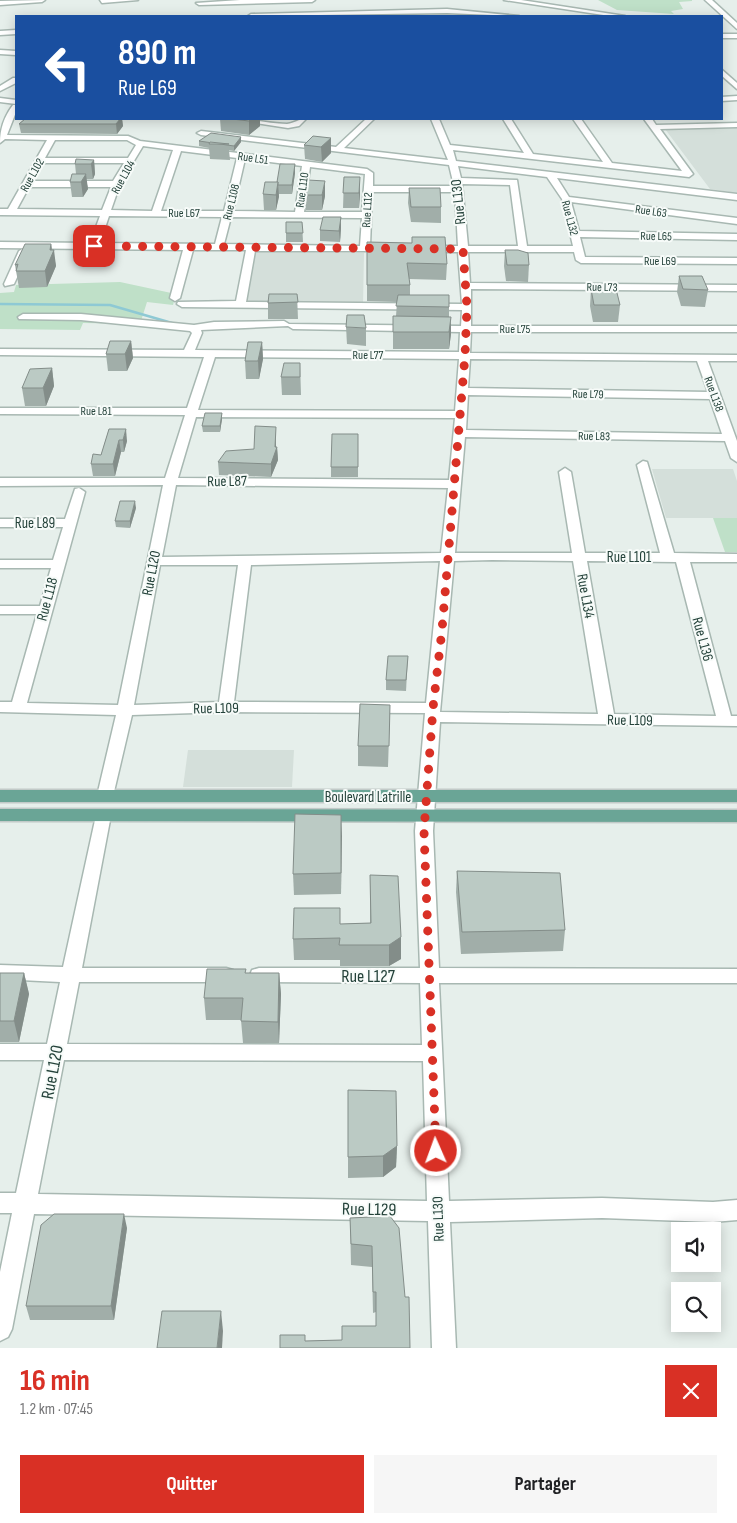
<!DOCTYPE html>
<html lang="fr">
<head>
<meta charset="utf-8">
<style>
  :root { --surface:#fff; --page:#f6f6f6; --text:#202124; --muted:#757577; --accent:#d93025 }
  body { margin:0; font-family:"Sofia Sans Condensed",sans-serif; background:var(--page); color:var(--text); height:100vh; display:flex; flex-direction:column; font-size:19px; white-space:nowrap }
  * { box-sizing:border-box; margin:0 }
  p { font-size:16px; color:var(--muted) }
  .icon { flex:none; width:28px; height:28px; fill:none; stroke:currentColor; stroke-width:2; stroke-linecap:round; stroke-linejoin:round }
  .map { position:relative; height:1348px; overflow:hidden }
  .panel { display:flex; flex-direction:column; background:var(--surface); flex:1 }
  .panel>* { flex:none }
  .hud { position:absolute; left:15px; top:15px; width:708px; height:105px; border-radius:0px; box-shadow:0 2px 12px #0003; background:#1a4fa0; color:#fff; overflow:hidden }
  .tools { position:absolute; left:671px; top:1222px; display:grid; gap:10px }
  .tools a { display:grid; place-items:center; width:50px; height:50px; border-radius:0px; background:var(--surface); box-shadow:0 2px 12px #0003; font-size:25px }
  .pin { position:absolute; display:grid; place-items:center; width:42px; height:42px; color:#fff; margin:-21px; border-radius:10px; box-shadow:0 2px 8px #0006 }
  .me { position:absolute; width:55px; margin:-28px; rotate:358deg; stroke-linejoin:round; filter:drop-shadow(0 0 4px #0008) }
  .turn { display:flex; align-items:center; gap:18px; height:105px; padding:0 20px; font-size:22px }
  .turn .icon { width:65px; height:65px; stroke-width:2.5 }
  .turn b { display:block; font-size:35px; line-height:42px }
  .round { display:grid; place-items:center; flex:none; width:52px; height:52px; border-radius:0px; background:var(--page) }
  .headline { display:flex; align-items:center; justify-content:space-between; height:85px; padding:0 20px }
  h1 { font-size:30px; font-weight:700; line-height:38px; color:var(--accent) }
  .action { display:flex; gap:10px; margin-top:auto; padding:10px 20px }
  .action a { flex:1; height:58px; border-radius:0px; background:var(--accent); color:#fff; font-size:20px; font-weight:700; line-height:58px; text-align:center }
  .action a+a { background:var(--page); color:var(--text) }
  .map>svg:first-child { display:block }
</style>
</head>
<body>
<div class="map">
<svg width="737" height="1348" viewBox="0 0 737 1348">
  <rect width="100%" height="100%" fill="#e6efeb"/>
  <g fill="#d4dfda">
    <polygon points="737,126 737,193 710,189 665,129"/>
    <polygon points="255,252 364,253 363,305 246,305"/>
    <polygon points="652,469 733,469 737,481 737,518 666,518"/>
    <polygon points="188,750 294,750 292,787 183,787"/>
  </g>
  <g fill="#bfe0c8">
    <polygon points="598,0 692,0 692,1 679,2 683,9 671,11 674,14 617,10"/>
    <polygon points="120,282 176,294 173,305 147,302 140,324 83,323 80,330 0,329 0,293 14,292 16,285"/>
    <polygon points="713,518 737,518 737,552 725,552"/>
  </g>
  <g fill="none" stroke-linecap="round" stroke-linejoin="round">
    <polyline stroke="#8ec9d4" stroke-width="2.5" points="0,304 110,305 172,323"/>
    <g stroke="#a8b8b2" stroke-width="3">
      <g id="minor">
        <polygon points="45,0 42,2 0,5 0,1"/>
        <polygon points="100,0 138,0 102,3"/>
        <polygon points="240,0 315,0 312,2 199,5 196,3"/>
        <polygon points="504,0 521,0 625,16 610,16"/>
        <polygon points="705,0 712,0 737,23 737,29"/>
        <polygon points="447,9 519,16 447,13 248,16 251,14"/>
        <polygon points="16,30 16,34 0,35 0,31"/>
        <rect x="721" y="34" width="16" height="4"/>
        <polygon points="0,50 16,51 16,55 0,54"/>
        <polygon points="721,69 737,83 737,89 721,75"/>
        <polygon points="13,78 16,78 16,83 0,91 0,86"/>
        <polygon points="737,96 737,100 721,101 721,97"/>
        <polygon points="0,98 16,100 16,104 0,102"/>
        <path d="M13 105H16V112L7 135 128 136 140 141 367 169 373 173V186H454L449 165 201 135 197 133 201 131 336 147 366 119H374L344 148 448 160 431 119H439L450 145 524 153 503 119H511L533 154 603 162 573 119H581L612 163 682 171 644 119H652L656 125 737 123V127L660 129 693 174 689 177 453 150 456 161 737 194V200L557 178 569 197 737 218V224L571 202 579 231 737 234V240L580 237 585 257 737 258V264L581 263 576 260 574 252H468L470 283 737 285V291L471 289V326H737V332H471L470 353 737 355V361H708L737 441V462L731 458 725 441 465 437 455 553H572L559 472 565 468 571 472 585 553H660L637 465 643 461 647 462 674 553 737 554V562H690L731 716H737V726L440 722 433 831 439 968 737 969V983H439L449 1201 602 1198 713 1202 737 1200V1220L713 1222 602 1218 450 1222 456 1348H432L428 1221 34 1214 12 1329 8 1337 0 1341V1272L12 1213H0V1193H16L44 1060H0V1044H47L60 982 0 979V965L63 967 97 811H109L111 815 82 968H226L233 970 235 975 233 980 226 982H79L67 1044 422 1045 420 983 259 982 252 980 250 975 252 970 259 968H420L415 831 425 713 226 712 132 715 113 796 111 800H99L97 796 116 715 0 712V702H12L37 614H0V606H40L51 568H0V560H53L63 527H0V519H65L75 489 79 488 85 492 27 703 118 705 163 485 0 486V478H165L185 415 0 414V408H187L204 357 0 355V349L184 350 192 333 190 331 81 320 19 319 18 317 23 314H81L194 325 214 322 284 321 289 324 461 326 462 310 182 307 177 304 178 302 236 301 246 250H193L180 298 175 301 170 298 183 250 0 248V242L90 243 100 216 0 215V209H8L47 140 5 139 0 143C0 129 4 117 13 105ZM55 140H127L136 145 128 158H45ZM143 146 173 150 152 211 111 210 120 184ZM181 151 237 158 224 211H161ZM245 159 302 166 295 212 233 211ZM43 163H124L113 181H32ZM458 166 547 177 562 199 573 246H527L517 180 461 178ZM310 167 365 174 362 212H304ZM462 184 510 185 518 246H468ZM29 187H111L102 210 17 209ZM372 192H455L458 246H426L421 249 426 252H458L462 304 246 302 255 251H389V247L370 246ZM109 216 222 217 215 244 100 243ZM231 217 362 218 360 246 224 244ZM288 326 293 329 460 332 459 352 195 350 202 333 201 330ZM215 357 459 359 455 411 198 410ZM470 359 697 361 708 392 468 388ZM468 395 710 399 722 434 466 430ZM196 417 455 418 449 480 178 478ZM176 485 448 488 441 553 162 557ZM492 560 573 561 598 714 440 712 454 561ZM440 561 426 703 234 702 251 565ZM587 561 676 562 716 716 614 714ZM160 565H238L219 702 134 705ZM64 1060 423 1061 427 1201 38 1194Z"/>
        <path d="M231 119C250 118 269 124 287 124 295 123 298 119 306 119L299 126 288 128Z"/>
        <polygon points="24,248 29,251 14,284 5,286 4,284 19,251"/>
      </g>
    </g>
    <g stroke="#c2cac8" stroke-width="3">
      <g id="major">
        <rect x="0" y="790" width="737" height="12"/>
        <polygon points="0,809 737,810 737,822 0,821"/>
      </g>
    </g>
    <use href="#minor" fill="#fff" fill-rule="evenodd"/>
    <use href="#major" fill="#6aa596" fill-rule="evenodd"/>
  </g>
  <g fill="#a1aea9">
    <polygon points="25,119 122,119 123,126 117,134 21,133 19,124"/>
    <polygon points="220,119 260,119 260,126 249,135 221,131"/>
    <polygon points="241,137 241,142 234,151 229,150 230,160 210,159 209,148 199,146 199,141"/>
    <polygon points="331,138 331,153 322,162 305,159 304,145"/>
    <polygon points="94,160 95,174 93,179 86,179 88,189 83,197 72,197 70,182 76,174 75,164"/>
    <polygon points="295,164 295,173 292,194 279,194 276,210 264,210 263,194 277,182"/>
    <polygon points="344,177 360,193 359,208 343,208"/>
    <polygon points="308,180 325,196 322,210 306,210 306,195"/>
    <polygon points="409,188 441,207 441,223 411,222 408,203"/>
    <polygon points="341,217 341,228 340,242 320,241 320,230"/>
    <polygon points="286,222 302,222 303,242 286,242"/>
    <polygon points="367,242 447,264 446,280 409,279 410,285 410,295 449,295 449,317 451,334 449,349 393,349 393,316 396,316 397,302 367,301"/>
    <polygon points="51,244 56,266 47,287 19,288 15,265"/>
    <polygon points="505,250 529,265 528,282 506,281 504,266"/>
    <polygon points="679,276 708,290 705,307 681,306 677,292"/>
    <polygon points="591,289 620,305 618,322 593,322 590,306"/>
    <polygon points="297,294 298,319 268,319 268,303"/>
    <polygon points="346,327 366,328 366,346 347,344"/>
    <polygon points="131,341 133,358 127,371 108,371 106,354"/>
    <polygon points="262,342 263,359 259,379 246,379 245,361"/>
    <polygon points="300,363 301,395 282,395 281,377"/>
    <polygon points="52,368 54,386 46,406 25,406 22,388"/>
    <polygon points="222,413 222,419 220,432 203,432 202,426"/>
    <polygon points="109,429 127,441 124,452 121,452 115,476 93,476 91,464 101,455"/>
    <polygon points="358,434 358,477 331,477 331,467"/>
    <polygon points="276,439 276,447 277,447 278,460 271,477 219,475 218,462 254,449"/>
    <polygon points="136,508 130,528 116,527 115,521"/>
    <polygon points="408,656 406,691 386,690 386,680"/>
    <polygon points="390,705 388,767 358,766 358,746"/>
    <polygon points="341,815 341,894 294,895 293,874"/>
    <polygon points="457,871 565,930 563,951 461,954 456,892"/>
    <polygon points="370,875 401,937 401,959 389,966 340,966 340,960 294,960 293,939 340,924 370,923"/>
    <polygon points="0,973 24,973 29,994 19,1042 0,1042"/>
    <polygon points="246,973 279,973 281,994 279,1043 243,1043 241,1020 206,1020 204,998"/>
    <polygon points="397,1146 396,1167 383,1177 348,1178 348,1157"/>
    <polygon points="390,1216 410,1348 280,1348 305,1341 342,1340 376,1326 376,1312 373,1313 372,1267 351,1265 350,1218"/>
    <polygon points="127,1228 114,1320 30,1320 26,1306"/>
  </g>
  <g fill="#838d89">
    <polygon points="120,119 122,119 123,126 117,134 116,124"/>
    <polygon points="251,119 260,119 260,126 249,135 249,121"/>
    <polygon points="241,137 241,142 234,151 234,146"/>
    <polygon points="331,138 331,153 322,162 321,147"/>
    <polygon points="94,160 95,174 93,179 91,164"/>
    <polygon points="295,164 295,173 292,194 292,185"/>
    <polygon points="86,174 88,189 83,197 81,182"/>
    <polygon points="360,177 360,193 359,208 359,193"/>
    <polygon points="325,181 325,196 322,210 322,195"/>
    <polygon points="278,182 279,197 276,210 276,195"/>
    <polygon points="341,217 341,228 340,242 339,231"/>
    <polygon points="51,244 52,253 54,250 56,266 47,287 45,271"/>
    <polygon points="451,317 451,334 449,349 449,332"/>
    <polygon points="131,341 133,358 127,371 125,354"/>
    <polygon points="262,342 263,359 259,379 258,361"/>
    <polygon points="52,368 54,386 46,406 43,388"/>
    <polygon points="222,413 222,419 220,432 220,426"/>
    <polygon points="276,427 276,451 277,447 278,460 271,477 271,464 275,447"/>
    <polygon points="126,429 127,441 124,452 123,440"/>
    <polygon points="119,440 121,452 115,476 113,464"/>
    <polygon points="135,501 136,508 130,528 130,521"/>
    <polygon points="341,815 342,836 341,894"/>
    <polygon points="401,937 401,959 389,966 389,945"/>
    <polygon points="24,973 29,994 19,1042 14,1021"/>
    <polygon points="279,973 281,994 279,1043 278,1022"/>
    <polygon points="397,1146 396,1167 383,1177 383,1156"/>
    <polygon points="124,1214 127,1228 114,1320 111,1306"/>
    <polygon points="221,1311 223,1331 222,1348 217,1348"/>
  </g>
  <g fill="#bbcac4" stroke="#838d89">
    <polygon points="25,119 120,119 116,124 19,124"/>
    <polygon points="232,119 251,119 249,121"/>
    <polygon points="211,133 241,137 234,146 199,141"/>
    <polygon points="313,136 331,138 321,147 304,145"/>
    <polygon points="210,142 229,144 209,144"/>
    <polygon points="76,159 94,160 91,164 75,164"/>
    <polygon points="280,164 295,164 292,185 278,185 278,182 277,182"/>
    <polygon points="72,174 86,174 81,182 70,182"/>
    <polygon points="344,177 360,177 359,193 343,193"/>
    <polygon points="308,180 325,181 322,195 306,195"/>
    <polygon points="265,182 278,182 276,195 263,194"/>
    <polygon points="409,188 440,188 441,207 411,207"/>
    <polygon points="323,217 341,217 339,231 320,230"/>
    <polygon points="286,222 302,222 303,233 286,233"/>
    <polygon points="412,237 445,237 447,264 407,263 410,285 367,285 367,242 412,243"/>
    <polygon points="25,244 51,244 50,250 54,250 45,271 16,271 18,264 15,265"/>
    <polygon points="505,250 518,250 528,253 529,265 507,265"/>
    <polygon points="679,276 702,276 708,290 683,289"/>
    <polygon points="591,289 616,289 620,305 594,305"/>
    <polygon points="269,294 297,294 298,302 268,303"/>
    <polygon points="398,295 449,295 449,307 396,306"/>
    <polygon points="347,315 364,315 366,328 346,327"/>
    <polygon points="393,316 451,317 449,332 393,332"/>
    <polygon points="110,341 131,341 125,354 106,354"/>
    <polygon points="248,342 262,342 258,361 245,361"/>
    <polygon points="284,363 300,363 300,377 281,377"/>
    <polygon points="52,368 43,388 22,388 30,369"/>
    <polygon points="205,413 222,413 220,426 202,426"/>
    <polygon points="255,426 276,427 275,447 277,447 271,464 218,462 226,451 254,449"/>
    <polygon points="109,429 126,429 123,440 119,440 113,464 91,464 93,454 101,455"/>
    <polygon points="332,434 358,434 358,467 331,467"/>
    <polygon points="120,501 135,501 130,521 115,521"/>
    <polygon points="388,656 408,656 406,680 386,680"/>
    <polygon points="360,704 390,705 389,746 358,746"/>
    <polygon points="295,814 341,815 341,873 293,874"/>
    <polygon points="457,871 560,873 565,930 462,932"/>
    <polygon points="370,875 398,876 401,937 389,945 339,945 340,938 293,939 294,908 340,908 340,924 371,923"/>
    <polygon points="207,969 246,969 245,973 279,973 278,1022 241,1021 243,998 204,998"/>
    <polygon points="0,973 24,973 14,1021 0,1021"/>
    <polygon points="348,1090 396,1091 397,1146 383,1156 348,1157"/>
    <polygon points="54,1214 124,1214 111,1306 26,1306 41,1225"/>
    <polygon points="390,1216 399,1228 405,1297 409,1297 410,1348 280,1348 280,1335 305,1335 305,1341 342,1340 342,1326 376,1326 376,1292 373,1292 372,1246 351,1244 350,1218"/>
    <polygon points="162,1311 221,1311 217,1348 157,1348"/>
  </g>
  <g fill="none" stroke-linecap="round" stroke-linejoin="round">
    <polyline stroke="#d93025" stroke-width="9" stroke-dasharray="0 16.2" points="94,246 463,249 467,307 465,356 442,630 433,708 424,831 436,1151"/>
  </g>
  <g text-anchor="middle" stroke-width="4" stroke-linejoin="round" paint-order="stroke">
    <g font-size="12" fill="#24423a" stroke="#f7fbf9">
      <text transform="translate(253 158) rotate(8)" y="4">Rue L51</text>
      <text transform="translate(32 175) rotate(-61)" y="4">Rue L102</text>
      <text transform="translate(123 177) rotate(-61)" y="4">Rue L104</text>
      <text transform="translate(302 190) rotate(-82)" y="4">Rue L110</text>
      <text transform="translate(231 202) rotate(-76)" y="4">Rue L108</text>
      <text transform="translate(367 210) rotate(-87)" y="4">Rue L112</text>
      <text transform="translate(651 211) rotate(8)" y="4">Rue L63</text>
      <text x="184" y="217">Rue L67</text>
      <text transform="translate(570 218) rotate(75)" y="4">Rue L132</text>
      <text transform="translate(656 236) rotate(1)" y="4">Rue L65</text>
      <text x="660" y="265">Rue L69</text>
      <text transform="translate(602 287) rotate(1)" y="4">Rue L73</text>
      <text x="515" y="333">Rue L75</text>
      <text x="368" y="359">Rue L77</text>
      <text transform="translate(588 394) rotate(1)" y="4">Rue L79</text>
      <text transform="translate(714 394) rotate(70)" y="4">Rue L138</text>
      <text x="96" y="415">Rue L81</text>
      <text transform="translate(594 436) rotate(1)" y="4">Rue L83</text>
    </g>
    <g font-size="15" fill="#24423a" stroke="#f7fbf9">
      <text transform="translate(458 202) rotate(-96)" y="5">Rue L130</text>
      <text transform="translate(227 481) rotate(-1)" y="5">Rue L87</text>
      <text x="35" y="528">Rue L89</text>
      <text x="629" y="562">Rue L101</text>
      <text transform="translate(151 573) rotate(-79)" y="5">Rue L120</text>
      <text transform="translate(586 596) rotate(80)" y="5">Rue L134</text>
      <text transform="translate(47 599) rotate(-75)" y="5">Rue L118</text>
      <text transform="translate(703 639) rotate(75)" y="5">Rue L136</text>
      <text transform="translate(216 708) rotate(-1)" y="5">Rue L109</text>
      <text transform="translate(630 720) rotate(1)" y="5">Rue L109</text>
      <text x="368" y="802">Boulevard Latrille</text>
      <text transform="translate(438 1219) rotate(-92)" y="5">Rue L130</text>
    </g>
    <g font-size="18" fill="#24423a" stroke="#f7fbf9">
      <text x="368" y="982">Rue L127</text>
      <text transform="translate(52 1072) rotate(-79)" y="6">Rue L120</text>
      <text transform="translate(369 1209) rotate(1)" y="6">Rue L129</text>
    </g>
  </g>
</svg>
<div class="tools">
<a><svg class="icon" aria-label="sound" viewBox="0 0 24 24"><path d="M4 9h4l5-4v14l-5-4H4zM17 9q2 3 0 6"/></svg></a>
<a><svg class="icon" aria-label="search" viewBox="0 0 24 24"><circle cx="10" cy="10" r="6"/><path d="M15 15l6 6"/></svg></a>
</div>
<div class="pin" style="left:94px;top:246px;background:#d93025"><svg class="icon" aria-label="arrive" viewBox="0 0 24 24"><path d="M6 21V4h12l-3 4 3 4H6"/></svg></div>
<svg class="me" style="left:436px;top:1151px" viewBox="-20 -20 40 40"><circle r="17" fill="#d93025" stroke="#fff" stroke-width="3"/><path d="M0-11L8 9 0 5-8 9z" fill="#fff"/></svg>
<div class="hud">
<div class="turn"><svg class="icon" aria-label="left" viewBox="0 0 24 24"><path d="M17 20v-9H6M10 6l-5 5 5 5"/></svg><div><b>890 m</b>Rue L69</div></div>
</div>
</div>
<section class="panel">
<div class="headline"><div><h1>16 min</h1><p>1.2 km · 07:45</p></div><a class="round" style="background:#d93025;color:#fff"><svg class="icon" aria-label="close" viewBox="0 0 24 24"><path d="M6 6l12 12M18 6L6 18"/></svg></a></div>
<div class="action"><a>Quitter</a><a>Partager</a></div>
</section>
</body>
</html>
